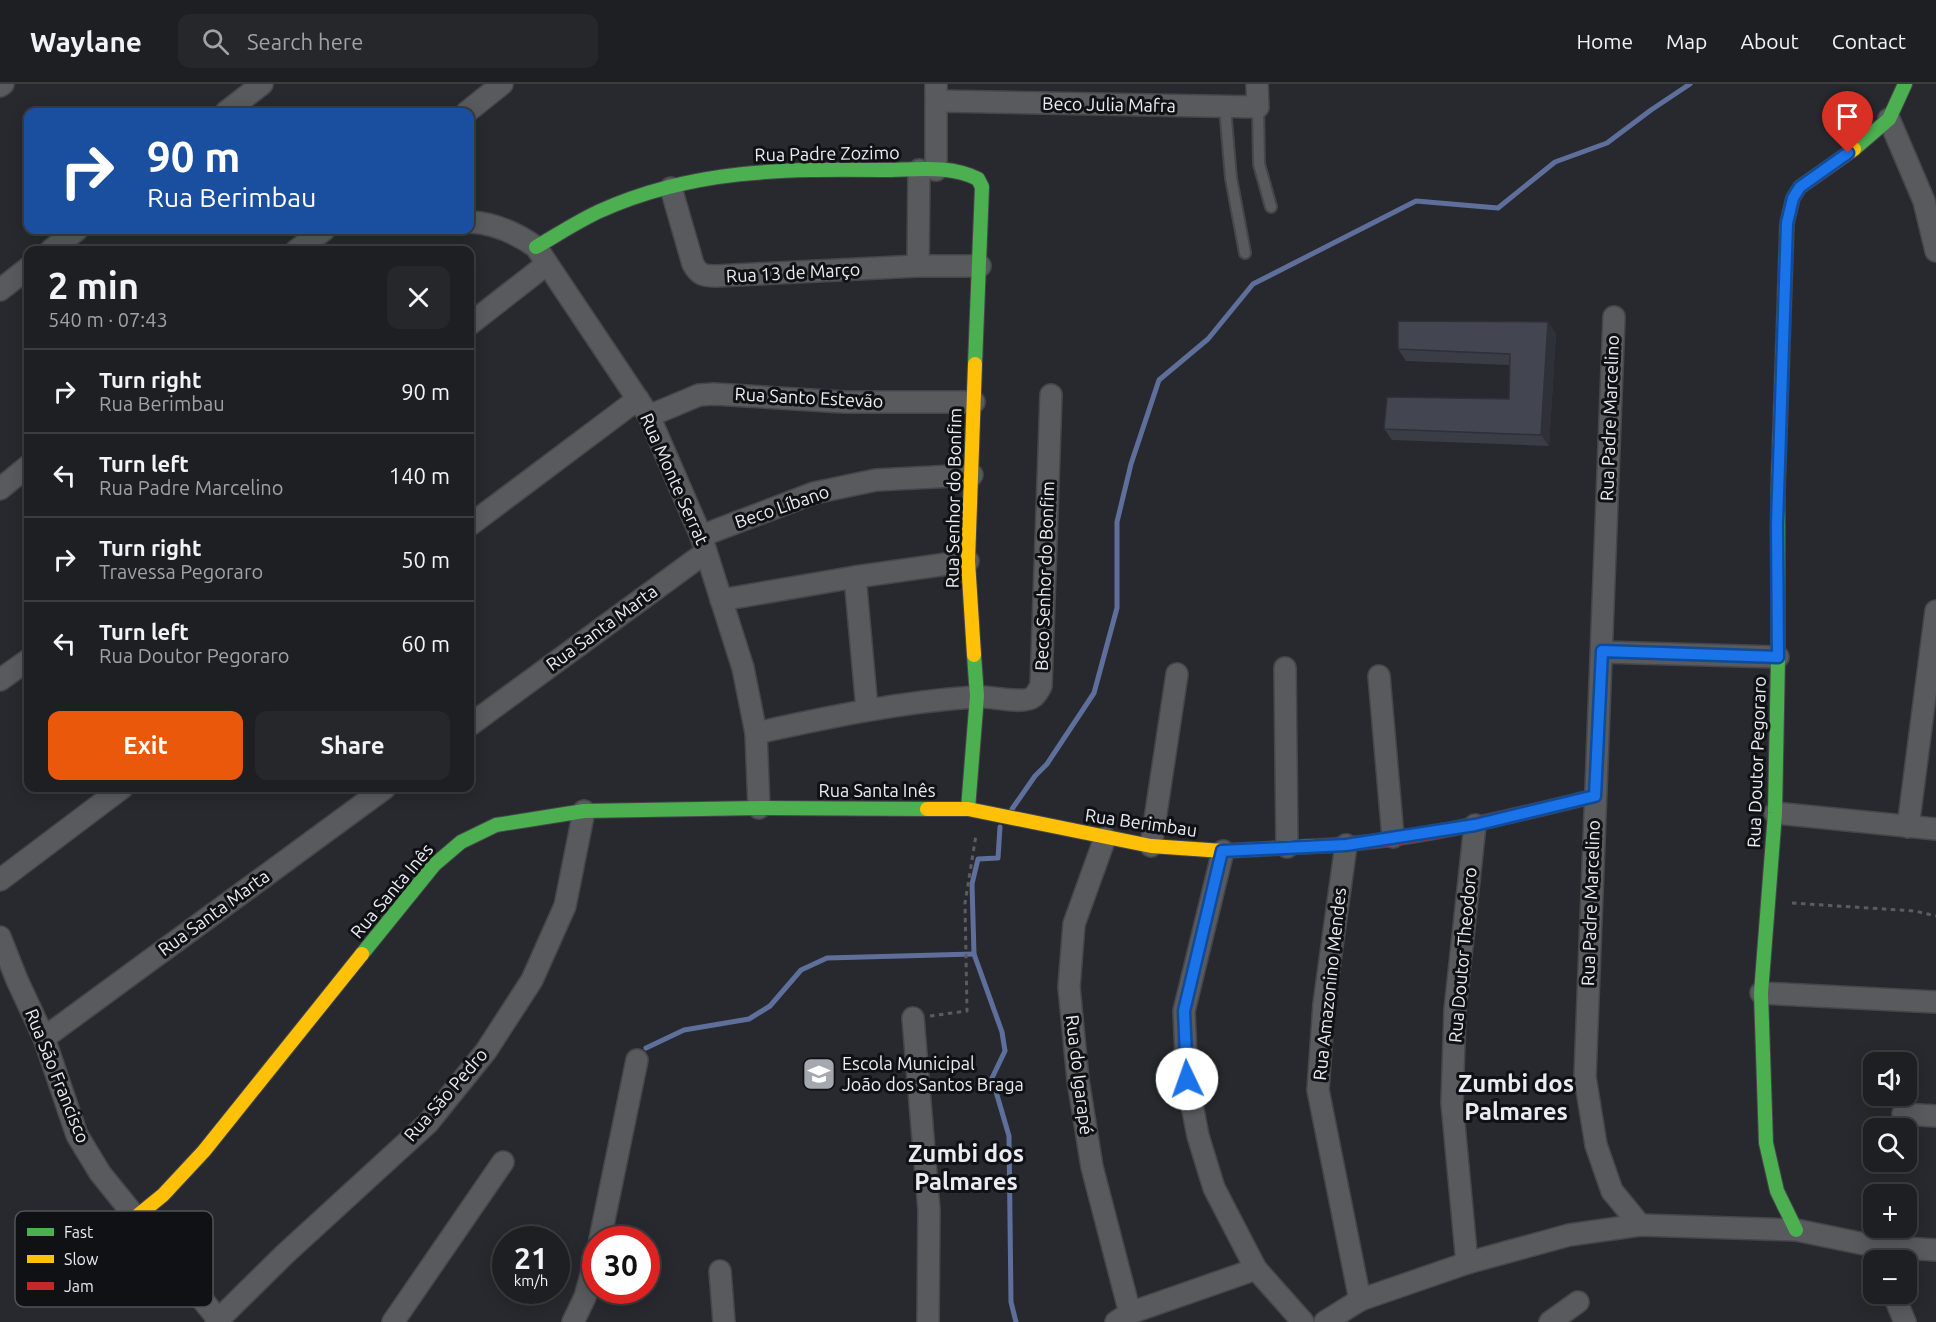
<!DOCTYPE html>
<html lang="en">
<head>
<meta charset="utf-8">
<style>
  :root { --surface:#1e1f22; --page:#26272a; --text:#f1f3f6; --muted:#a1a2a5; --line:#3c3d40; --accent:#ea580c }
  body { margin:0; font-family:Ubuntu,sans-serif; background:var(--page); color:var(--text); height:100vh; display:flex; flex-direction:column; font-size:22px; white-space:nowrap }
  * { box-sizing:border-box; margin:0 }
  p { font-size:20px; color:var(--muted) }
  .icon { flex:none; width:33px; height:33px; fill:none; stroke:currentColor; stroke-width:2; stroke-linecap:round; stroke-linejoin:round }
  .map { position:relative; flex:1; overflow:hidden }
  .side { position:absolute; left:24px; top:162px; width:450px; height:546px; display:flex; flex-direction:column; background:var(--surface); border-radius:12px; box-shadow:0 3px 15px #0003,0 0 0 2px var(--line) }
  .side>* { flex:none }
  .banner { position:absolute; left:24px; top:24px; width:450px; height:126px; border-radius:12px; box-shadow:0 3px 15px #0003,0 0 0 2px var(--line); background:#1a4fa0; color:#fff; overflow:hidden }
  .tools { position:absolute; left:1863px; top:968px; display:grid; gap:12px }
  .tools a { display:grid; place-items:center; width:54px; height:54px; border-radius:12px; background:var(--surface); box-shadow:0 3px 15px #0003,0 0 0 2px var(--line); font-size:30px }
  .speed { position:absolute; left:492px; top:1142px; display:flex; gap:12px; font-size:30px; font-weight:700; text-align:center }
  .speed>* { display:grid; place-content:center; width:78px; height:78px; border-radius:50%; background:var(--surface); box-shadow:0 3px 15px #0003,0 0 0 2px var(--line); line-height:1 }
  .speed small { font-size:15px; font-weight:400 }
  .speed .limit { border:9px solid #d22; background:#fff; color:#111 }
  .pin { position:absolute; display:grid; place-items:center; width:51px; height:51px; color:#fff; margin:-62px -26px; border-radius:50% 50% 50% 0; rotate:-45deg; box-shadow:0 0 6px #0007 }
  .pin .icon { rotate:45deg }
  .me { position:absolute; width:66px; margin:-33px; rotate:357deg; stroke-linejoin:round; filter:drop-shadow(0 0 4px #0008) }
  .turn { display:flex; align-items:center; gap:21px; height:126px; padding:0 24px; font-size:27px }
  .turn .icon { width:78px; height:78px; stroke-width:2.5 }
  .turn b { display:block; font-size:42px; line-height:51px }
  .round { display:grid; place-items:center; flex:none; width:63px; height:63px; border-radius:12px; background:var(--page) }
  .head { display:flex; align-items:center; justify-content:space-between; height:102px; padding:0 24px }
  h1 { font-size:36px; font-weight:700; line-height:45px }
  .action { display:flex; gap:12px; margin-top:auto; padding:12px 24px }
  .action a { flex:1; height:69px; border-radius:12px; background:var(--accent); color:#fff; font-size:24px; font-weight:700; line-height:69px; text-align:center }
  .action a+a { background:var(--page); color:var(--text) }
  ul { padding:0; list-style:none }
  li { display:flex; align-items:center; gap:18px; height:84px; padding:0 24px; border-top:2px solid var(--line) }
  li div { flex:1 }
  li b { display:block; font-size:22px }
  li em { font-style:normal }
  header { display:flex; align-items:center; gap:36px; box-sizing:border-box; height:84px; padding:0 30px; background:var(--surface); border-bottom:2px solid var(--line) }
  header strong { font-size:28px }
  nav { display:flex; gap:33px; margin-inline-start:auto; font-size:21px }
  .search { width:420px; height:54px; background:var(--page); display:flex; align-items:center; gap:15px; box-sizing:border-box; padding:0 21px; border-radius:12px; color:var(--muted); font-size:22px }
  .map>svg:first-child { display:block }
</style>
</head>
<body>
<header>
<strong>Waylane</strong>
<div class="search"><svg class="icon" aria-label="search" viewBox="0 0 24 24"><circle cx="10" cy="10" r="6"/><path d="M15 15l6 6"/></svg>Search here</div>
<nav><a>Home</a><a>Map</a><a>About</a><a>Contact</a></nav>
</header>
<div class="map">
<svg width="1936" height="1238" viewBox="0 0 1936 1238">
  <rect width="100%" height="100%" fill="#28292e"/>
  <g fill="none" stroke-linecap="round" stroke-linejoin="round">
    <g stroke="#5f6f9c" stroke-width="5">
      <polyline points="1012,725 1035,692 1047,680 1094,609 1117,524 1117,438 1131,380 1159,296 1208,255 1253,200 1416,117 1498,124 1555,78 1607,59 1651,26 1690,0"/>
      <polyline points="1000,743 998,774 978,775 972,800 974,870 1002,948 1005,967 992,994 1009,1052 1011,1218 1016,1238"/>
      <polyline points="646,964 684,946 749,935 770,922 801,886 827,874 974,870"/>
    </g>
    <g stroke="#44464a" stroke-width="14">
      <g id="lane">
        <polyline points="1258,23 1259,80 1271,123"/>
        <polyline points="1225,24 1231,94 1245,169"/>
      </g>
    </g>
    <g stroke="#44464a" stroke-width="24">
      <g id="street">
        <polyline points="936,0 936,86"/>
        <polyline points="0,2 3,0"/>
        <polyline points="937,17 1258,23 1257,0"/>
        <polyline points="226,28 262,0"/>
        <polyline points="467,28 502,0"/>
        <polyline points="1889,35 1924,117 1936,167"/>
        <path d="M671 104 693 180C699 191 704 192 716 192L918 182H980"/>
        <path d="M470 138C495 139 516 149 536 163L649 332 701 452 743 584 756 649 759 724"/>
        <polyline points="51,166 77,146"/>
        <polyline points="297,166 324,146"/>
        <polyline points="918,182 919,86"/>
        <polyline points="0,206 28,184"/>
        <polyline points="1614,233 1585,993 1596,1061 1612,1107 1640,1141"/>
        <polyline points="470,240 547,180"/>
        <polyline points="649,332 699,311 714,310 844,318 974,318"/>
        <polyline points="0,405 28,382"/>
        <polyline points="470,441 638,315"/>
        <polyline points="701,452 814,409 876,396 972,391"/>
        <polyline points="855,493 867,625"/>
        <polyline points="721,516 855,493 968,477"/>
        <polyline points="1602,568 1778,573"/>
        <polyline points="1285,584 1287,763"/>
        <polyline points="1379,592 1393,753"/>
        <polyline points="0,596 28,576"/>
        <polyline points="470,641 706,468"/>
        <path d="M756 649C829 633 899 618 974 613 988 611 1023 621 1033 613 1037 610 1039 605 1041 602L1051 311"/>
        <polyline points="1775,729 1936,745"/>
        <polyline points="1908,743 1936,527"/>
        <polyline points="1105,754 1074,840 1069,903 1078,996 1092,1083 1130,1229"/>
        <polyline points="1346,761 1324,920 1318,1006 1360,1216"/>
        <polyline points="1151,762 1177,590"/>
        <polyline points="1223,767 1184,927 1187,995 1198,1052 1214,1104 1256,1185 1303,1238"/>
        <polyline points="0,796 122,704"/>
        <polyline points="0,853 17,896 44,954 77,1051 100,1089 218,1235"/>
        <polyline points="1761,909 1936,918"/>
        <polyline points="913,934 929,1126 928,1238"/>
        <polyline points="44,954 385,704"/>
        <polyline points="1903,1030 1936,1032"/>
        <polyline points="600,1155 637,976"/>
        <polyline points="1467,1179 1452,1019 1455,926 1475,741"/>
        <polyline points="720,1187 724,1238"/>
        <polyline points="1893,1209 1905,1238"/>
        <polyline points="216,1238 285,1170 428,1039 486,967 532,896 565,822 584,727"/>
        <polyline points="393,1238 503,1078"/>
        <polyline points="573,1238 585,1213 596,1173"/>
        <polyline points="1116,1238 1130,1229 1256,1185"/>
        <polyline points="1325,1238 1360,1216 1467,1179 1569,1151 1640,1141 1796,1146 1874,1162 1936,1166"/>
        <polyline points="1550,1238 1578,1218"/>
      </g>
    </g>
    <g stroke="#44464a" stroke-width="16">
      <g id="fast">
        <polyline points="1854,65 1889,35 1905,0"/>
        <path d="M536 163C557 151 578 137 600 127 693 85 784 85 883 86 913 86 950 80 978 95L982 103 975 280"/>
        <polyline points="1778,405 1778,573 1775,729 1761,909 1766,1059 1777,1107 1796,1146"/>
        <polyline points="968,725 977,612 974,571"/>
        <polyline points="362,870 434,781 461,758 496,741 584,727 759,724 927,725"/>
      </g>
    </g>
    <g stroke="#44464a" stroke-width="16">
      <g id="slow">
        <polyline points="1778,405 1787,139 1793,114 1800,103 1854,65"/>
        <polyline points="974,571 968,477 975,280"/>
        <polyline points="927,725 968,725 1151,762 1223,767 1318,762"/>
        <polyline points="136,1133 163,1111 204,1067 362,870"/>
      </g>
    </g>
    <g stroke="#44464a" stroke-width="16">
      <path id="jam" d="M1318 762C1412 758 1504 734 1595 712"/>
    </g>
    <g stroke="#5b5c5f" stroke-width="3" stroke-dasharray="4.5 4.5" stroke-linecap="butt">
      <polyline points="1792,819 1915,827 1936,832"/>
      <polyline points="930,932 967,927 965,819 976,751"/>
    </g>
    <use href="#lane" stroke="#585a5e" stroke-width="10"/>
    <use href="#street" stroke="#585a5e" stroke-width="21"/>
    <use href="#fast" stroke="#4caf50" stroke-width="14"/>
    <use href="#slow" stroke="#ffc107" stroke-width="14"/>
    <use href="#jam" stroke="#c62828" stroke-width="14"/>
  </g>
  <polygon fill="#3a3c46" points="1556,249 1549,362 1392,356 1384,345 1509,315 1510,281 1406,277 1398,265"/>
  <polygon fill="#2f3139" points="1548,238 1556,249 1549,362 1541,351"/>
  <polygon fill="#434651" stroke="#2f3139" stroke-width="1.5" points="1398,237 1548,238 1541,351 1384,345 1387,313 1509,315 1510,270 1398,265"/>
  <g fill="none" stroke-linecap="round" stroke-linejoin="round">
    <g stroke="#114b97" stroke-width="15">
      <polyline id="route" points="1187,995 1184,927 1222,767 1346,761 1475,741 1595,712 1602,567 1778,573 1777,440 1787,139 1793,114 1800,103 1848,69"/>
    </g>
    <use href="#route" stroke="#1a73e8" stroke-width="10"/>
  </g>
  <defs>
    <g id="school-square" transform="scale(1.725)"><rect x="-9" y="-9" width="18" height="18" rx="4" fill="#a5a8ae" stroke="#0f1115"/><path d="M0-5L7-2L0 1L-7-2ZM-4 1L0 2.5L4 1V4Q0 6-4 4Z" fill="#fff"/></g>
  </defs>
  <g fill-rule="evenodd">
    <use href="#school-square" x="819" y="990"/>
  </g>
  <g text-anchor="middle" stroke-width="6" stroke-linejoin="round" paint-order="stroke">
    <g font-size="18" fill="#e9ecf3" stroke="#0f1115">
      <text transform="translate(1109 21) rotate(1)" y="6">Beco Julia Mafra</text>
      <text transform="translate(827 70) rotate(-1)" y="6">Rua Padre Zozimo</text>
      <text transform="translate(793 189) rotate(-3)" y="6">Rua 13 de Março</text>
      <text transform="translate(809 314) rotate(3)" y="6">Rua Santo Estevão</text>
      <text transform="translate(1610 334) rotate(-88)" y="6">Rua Padre Marcelino</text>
      <text transform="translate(674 395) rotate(66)" y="6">Rua Monte Serrat</text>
      <text transform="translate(954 414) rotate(-89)" y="6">Rua Senhor do Bonfim</text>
      <text transform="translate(782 423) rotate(-19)" y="6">Beco Líbano</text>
      <text transform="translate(1045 492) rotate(-88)" y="6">Beco Senhor do Bonfim</text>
      <text transform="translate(602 544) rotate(-36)" y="6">Rua Santa Marta</text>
      <text transform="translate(1757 678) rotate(-88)" y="6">Rua Doutor Pegoraro</text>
      <text x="877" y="713">Rua Santa Inês</text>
      <text transform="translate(1141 739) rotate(8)" y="6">Rua Berimbau</text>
      <text transform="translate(392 807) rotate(-50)" y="6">Rua Santa Inês</text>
      <text transform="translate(1591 819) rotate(-88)" y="6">Rua Padre Marcelino</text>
      <text transform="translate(214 829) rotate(-36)" y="6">Rua Santa Marta</text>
      <text transform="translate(1463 871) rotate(-85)" y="6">Rua Doutor Theodoro</text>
      <text transform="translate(1330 900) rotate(-84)" y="6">Rua Amazonino Mendes</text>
      <text transform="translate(1079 991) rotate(83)" y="6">Rua do Igarapé</text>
      <text transform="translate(57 992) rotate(68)" y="6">Rua São Francisco</text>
      <text transform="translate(446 1011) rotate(-49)" y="6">Rua São Pedro</text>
    </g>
    <g font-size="18" fill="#e9ecf3" stroke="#0f1115" text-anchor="start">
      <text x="842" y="986">Escola Municipal<tspan x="842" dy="21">João dos Santos Braga</tspan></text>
    </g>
    <g font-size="24" font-weight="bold" fill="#e9ecf3" stroke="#0f1115">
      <text x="1516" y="1008">Zumbi dos<tspan x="1516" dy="28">Palmares</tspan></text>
      <text x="966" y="1078">Zumbi dos<tspan x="966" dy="28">Palmares</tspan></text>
    </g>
  </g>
  <rect x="15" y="1127" width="198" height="96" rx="9" fill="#0f1115" stroke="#505358" stroke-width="1.5"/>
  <rect x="27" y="1144" width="27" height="8" fill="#4caf50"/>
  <rect x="27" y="1171" width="27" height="8" fill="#ffc107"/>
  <rect x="27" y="1198" width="27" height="8" fill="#c62828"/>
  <g font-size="16" fill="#e9ecf3">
    <text x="64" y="1154">Fast</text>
    <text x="64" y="1181">Slow</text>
    <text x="64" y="1208">Jam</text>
  </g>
</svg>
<div class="tools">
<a><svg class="icon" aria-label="sound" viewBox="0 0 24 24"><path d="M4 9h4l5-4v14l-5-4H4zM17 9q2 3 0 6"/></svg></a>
<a><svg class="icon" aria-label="search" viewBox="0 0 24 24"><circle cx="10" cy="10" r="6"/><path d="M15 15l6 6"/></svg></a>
<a>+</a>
<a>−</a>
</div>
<div class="speed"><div>21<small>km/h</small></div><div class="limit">30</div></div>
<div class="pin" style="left:1848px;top:69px;background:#d93025"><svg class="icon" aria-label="arrive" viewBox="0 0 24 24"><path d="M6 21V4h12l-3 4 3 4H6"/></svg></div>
<svg class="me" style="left:1187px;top:995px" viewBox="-20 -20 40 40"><circle r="19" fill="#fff"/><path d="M0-13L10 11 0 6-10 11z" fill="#1a73e8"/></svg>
<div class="banner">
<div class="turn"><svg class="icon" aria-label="right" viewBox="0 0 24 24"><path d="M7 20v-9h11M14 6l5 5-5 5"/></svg><div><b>90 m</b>Rua Berimbau</div></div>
</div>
<section class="side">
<div class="head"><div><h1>2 min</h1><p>540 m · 07:43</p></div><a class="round"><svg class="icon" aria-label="close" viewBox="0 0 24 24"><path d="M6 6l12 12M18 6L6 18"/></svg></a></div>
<ul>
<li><svg class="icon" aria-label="right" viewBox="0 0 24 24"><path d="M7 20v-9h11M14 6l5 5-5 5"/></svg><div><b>Turn right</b><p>Rua Berimbau</p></div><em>90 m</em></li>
<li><svg class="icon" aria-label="left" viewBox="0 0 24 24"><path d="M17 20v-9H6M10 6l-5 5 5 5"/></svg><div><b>Turn left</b><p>Rua Padre Marcelino</p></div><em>140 m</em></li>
<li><svg class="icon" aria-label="right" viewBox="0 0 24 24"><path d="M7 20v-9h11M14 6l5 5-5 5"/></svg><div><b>Turn right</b><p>Travessa Pegoraro</p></div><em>50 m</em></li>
<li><svg class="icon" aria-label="left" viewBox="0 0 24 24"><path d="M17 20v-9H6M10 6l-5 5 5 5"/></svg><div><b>Turn left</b><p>Rua Doutor Pegoraro</p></div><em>60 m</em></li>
</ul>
<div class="action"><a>Exit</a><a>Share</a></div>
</section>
</div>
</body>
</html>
